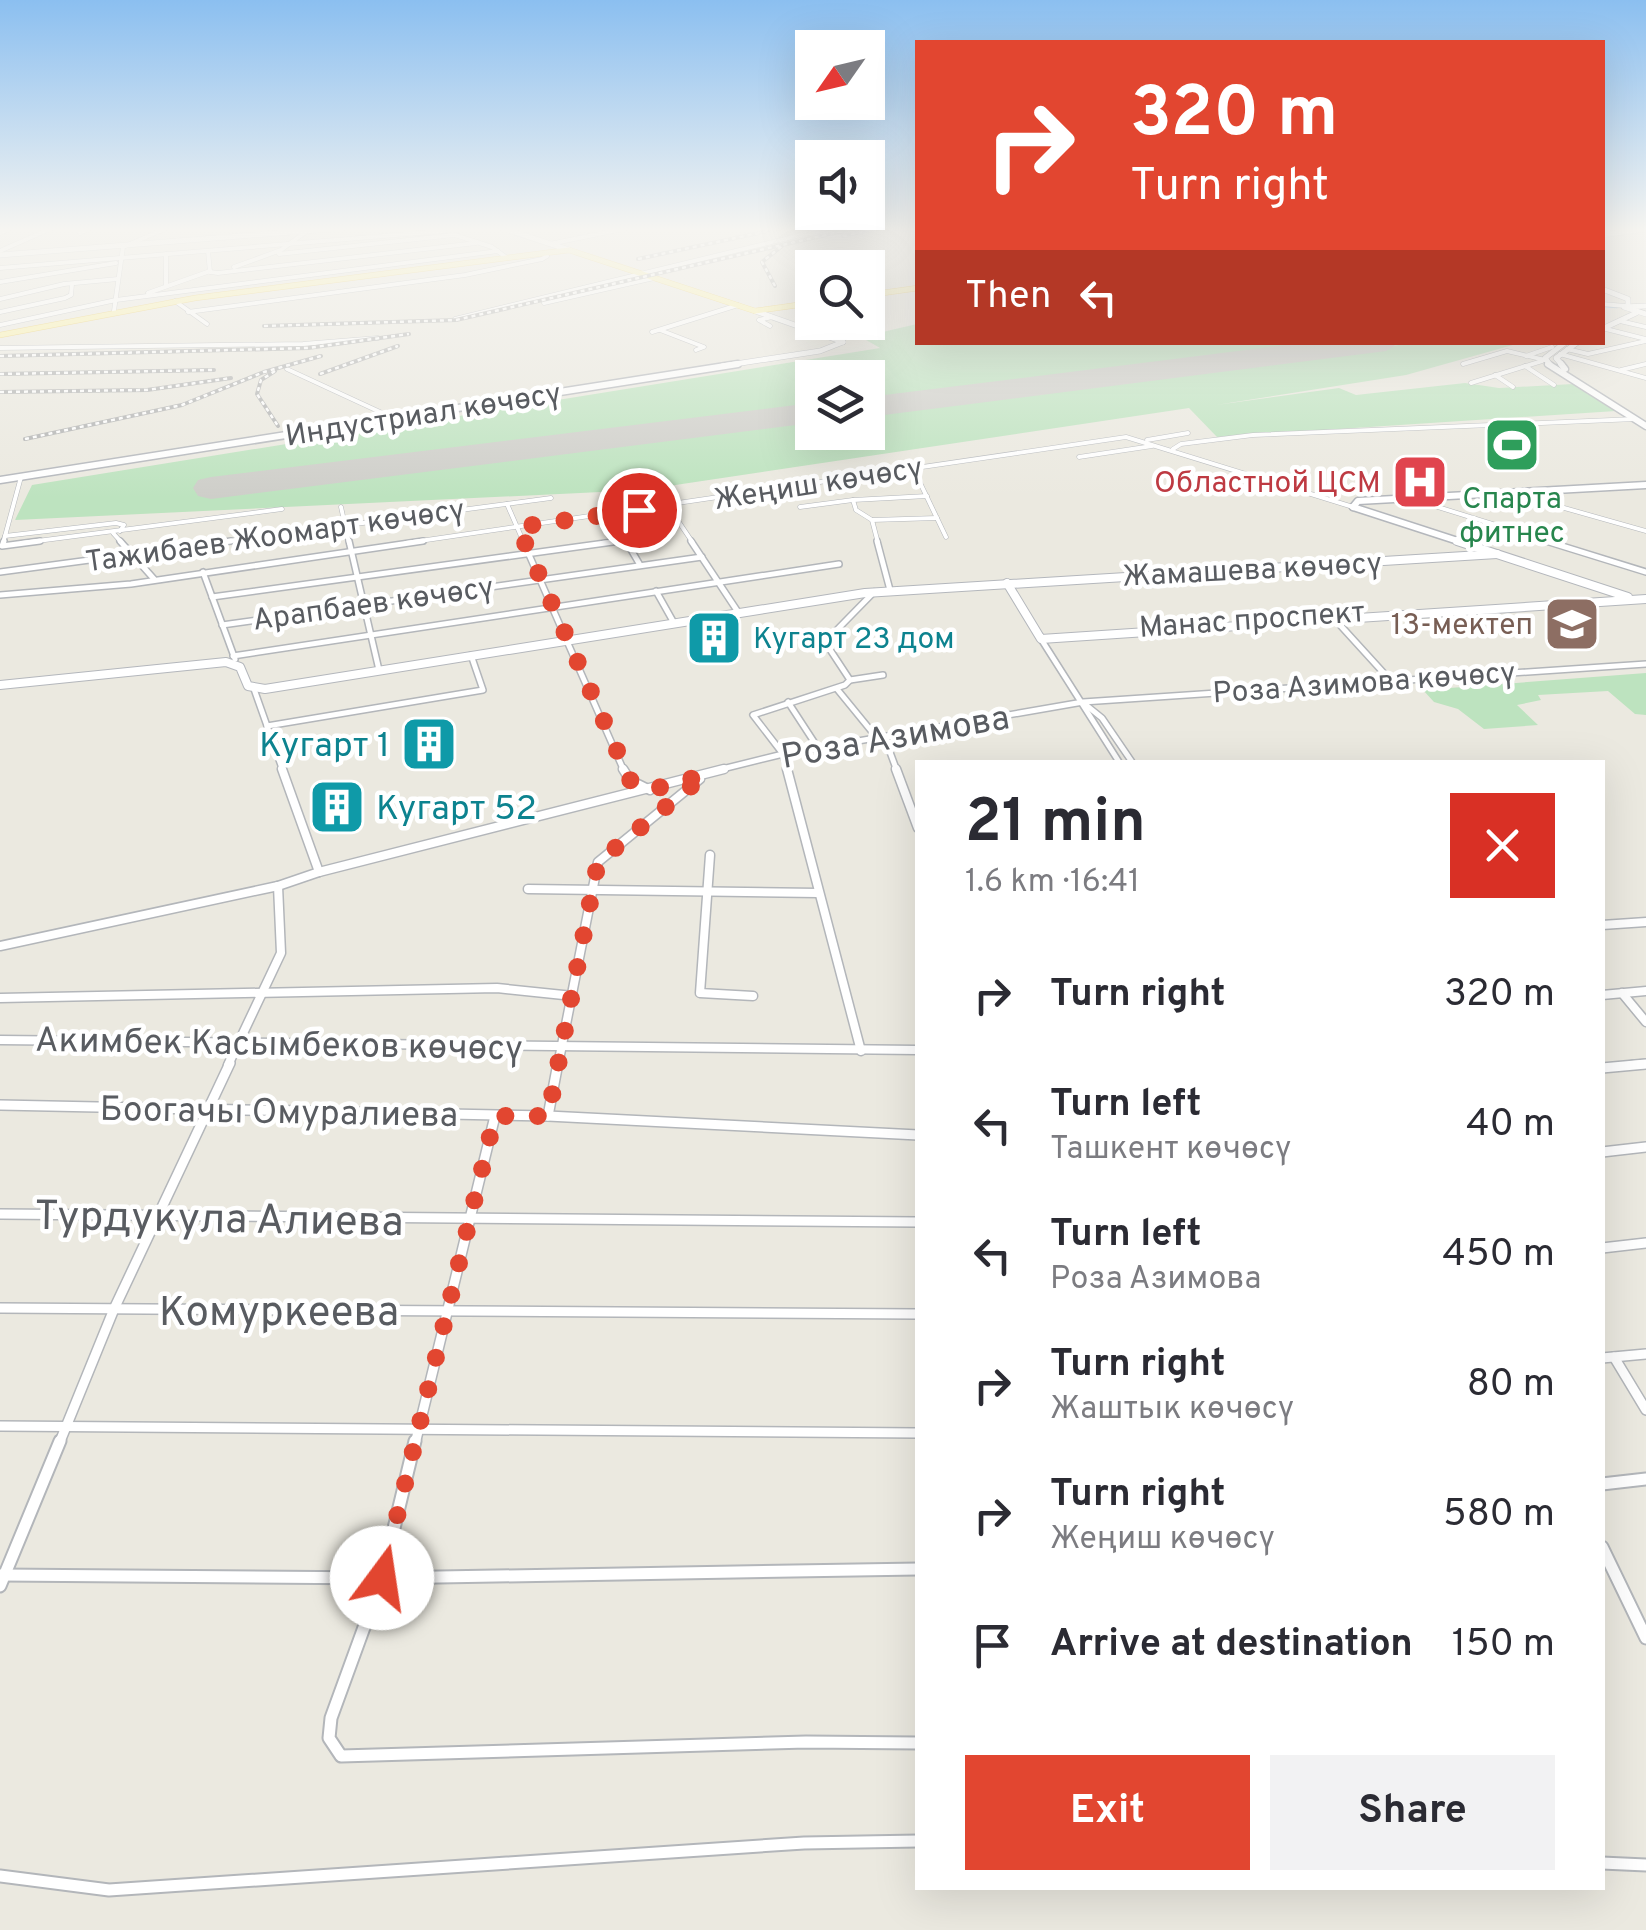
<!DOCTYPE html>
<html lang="en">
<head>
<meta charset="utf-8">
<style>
  :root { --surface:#fff; --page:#f2f2f3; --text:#2b2b33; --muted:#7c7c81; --accent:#e24630 }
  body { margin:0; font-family:Overpass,sans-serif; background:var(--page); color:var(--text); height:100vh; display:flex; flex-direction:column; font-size:38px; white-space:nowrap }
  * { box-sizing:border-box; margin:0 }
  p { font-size:32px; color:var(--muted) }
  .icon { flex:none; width:55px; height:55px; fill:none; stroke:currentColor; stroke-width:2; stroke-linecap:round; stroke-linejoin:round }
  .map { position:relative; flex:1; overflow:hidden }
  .side { position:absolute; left:915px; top:760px; width:690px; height:1130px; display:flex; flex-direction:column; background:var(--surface); border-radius:0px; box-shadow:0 10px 40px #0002 }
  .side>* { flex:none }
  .guide { position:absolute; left:915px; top:40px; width:690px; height:305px; border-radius:0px; box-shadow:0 10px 40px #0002; background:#e24630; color:#fff; overflow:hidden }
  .needle { width:65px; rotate:236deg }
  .tools { position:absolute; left:795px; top:30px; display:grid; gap:20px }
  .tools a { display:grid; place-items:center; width:90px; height:90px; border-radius:0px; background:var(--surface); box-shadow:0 10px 40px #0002; font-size:50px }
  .pin { position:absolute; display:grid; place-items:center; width:85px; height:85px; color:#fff; margin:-42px; border:5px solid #fff; border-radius:50%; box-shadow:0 2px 10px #0007 }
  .me { position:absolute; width:110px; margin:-55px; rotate:14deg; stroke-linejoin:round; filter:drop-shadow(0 0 8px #0008) }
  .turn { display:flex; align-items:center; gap:35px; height:210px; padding:0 50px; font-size:45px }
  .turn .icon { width:130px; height:130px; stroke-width:2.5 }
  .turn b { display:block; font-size:70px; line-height:85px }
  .then { display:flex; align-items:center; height:95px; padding:0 50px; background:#0003; gap:20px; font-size:38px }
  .round { display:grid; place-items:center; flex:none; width:105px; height:105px; border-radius:0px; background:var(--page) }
  .headline { display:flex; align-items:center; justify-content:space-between; height:170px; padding:0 50px }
  h1 { font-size:60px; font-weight:700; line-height:75px }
  .primary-button { display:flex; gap:20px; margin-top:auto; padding:20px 50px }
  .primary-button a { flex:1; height:115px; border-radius:0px; background:var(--accent); color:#fff; font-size:40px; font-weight:700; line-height:115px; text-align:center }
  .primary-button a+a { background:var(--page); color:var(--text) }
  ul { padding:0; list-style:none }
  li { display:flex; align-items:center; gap:30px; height:130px; padding:0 50px }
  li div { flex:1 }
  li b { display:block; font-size:38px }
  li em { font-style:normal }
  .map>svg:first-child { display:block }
</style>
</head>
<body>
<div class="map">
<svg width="1646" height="1930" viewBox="0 0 1646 1930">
  <rect width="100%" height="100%" fill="#ebe9e0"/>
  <g fill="#bde3bf">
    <polygon points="917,324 918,342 1297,342 1303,347 868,402 868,378 812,378 812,409 204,481 205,493 812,418 812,432 868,432 868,411 1399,345 1396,343 1520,343 1406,375 1216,405 1339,388 1356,395 1465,383 1499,388 1573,384 1616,411 1217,437 1189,408 642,490 15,520 32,485 880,348 861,337"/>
    <polygon points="1646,673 1646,715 1635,714 1608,691 1538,695 1541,700 1517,705 1538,725 1484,729 1458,709 1434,702 1423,690"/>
  </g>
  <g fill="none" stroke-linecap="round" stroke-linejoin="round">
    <g stroke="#a0cffb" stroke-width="2.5">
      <polyline points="878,228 918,232"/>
      <polyline points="1602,306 1617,307"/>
    </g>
    <polygon fill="#cecec9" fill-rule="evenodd" points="1299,342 1313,342 1327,351 1317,353"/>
    <g fill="#cecec9" fill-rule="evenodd">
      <polygon points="1311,342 1400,342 1386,351 868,417 868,397"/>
      <polygon points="812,403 812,423 211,499 198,496 193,488 198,480 211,477"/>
    </g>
    <g stroke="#b3b6ba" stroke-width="5">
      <g id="street-far4">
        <polyline points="274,228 305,230"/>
        <polyline points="0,233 11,228"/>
        <polyline points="80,233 90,228"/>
        <polyline points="452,234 492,247 507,258"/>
        <polyline points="550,244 627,228"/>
        <polyline points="0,251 52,228"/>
        <polyline points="208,251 210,272 218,273 476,243"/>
        <polyline points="166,254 166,285"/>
        <polyline points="279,254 454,235"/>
        <polyline points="234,267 281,250 311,228"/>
        <polyline points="0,268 444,231"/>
        <polyline points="0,282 116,263"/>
        <polyline points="148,293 210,271"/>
        <polyline points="0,299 64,284 118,279"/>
        <polyline points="175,301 207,324"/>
        <polyline points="544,303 654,278"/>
        <polyline points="1602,304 1625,306"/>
        <polyline points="114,311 123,247 167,228"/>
        <polyline points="0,312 65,298 71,295 72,284"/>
        <polyline points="188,312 465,275 542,259 547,256 545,253"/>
        <polyline points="455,319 830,228"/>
        <polyline points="1620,321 1646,327"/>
        <polyline points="0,325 116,300 498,251"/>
        <polyline points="770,326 759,320 772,317"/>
        <polyline points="1602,328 1646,339"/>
        <polyline points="660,330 704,347 696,350"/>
        <polyline points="652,332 738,305"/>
        <polyline points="0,348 303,344 378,338"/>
        <polyline points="1567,349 1588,354 1646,341"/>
        <polyline points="1560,354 1646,378"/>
        <polyline points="1526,356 1552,347"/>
        <polyline points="1463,364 1507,351 1545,360"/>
        <polyline points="1525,366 1554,385"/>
        <polyline points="287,369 393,418"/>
        <polyline points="1621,370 1646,364"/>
        <polyline points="1495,375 1513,387"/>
        <polyline points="1471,383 1542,361"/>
        <polyline points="1147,440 1188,433"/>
        <polyline points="1173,449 1181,444 1253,435 1635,419"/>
        <polyline points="1079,457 1152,446"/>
        <polyline points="913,468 946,537"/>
        <polyline points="21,477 5,536 116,523 124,525 120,531"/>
        <polyline points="1511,493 1646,531"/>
        <polyline points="1412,499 1554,543"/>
        <polyline points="853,500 927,496"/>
        <polyline points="507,504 524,543"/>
        <polyline points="668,506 693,543"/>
        <polyline points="341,507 349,543"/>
        <polyline points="800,507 853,500 856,510 872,520 878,543"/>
        <polyline points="611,515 627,543"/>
        <polyline points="872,520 937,518"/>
        <polyline points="113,533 122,543"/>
        <polyline points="3,543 5,536"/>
        <polyline points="22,543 282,509"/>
        <polyline points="213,543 551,498"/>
        <polyline points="406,543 1126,437 1353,507"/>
        <polyline points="602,543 627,540"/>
      </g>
    </g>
    <g stroke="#b3b6ba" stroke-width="8">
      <g id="street-far3">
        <polyline points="4,541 2,546 40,541"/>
        <polyline points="120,541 154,579"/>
        <polyline points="349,541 379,670"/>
        <polyline points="523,541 624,771"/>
        <polyline points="626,541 640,565"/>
        <polyline points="691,541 738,612"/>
        <polyline points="877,541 890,590"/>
        <polyline points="1546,541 1646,572"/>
        <polyline points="0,572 231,541"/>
        <polyline points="203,572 235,659"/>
        <polyline points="656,591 674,623"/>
        <polyline points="0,595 131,584 423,541"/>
        <polyline points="212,597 620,541"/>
        <polyline points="1330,614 1391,681"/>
        <polyline points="222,625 702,557"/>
        <polyline points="1041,639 1119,762"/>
        <polyline points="233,656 839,564"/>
        <polyline points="850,680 883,675"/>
        <polyline points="254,689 283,771"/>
        <polyline points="837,689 877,738"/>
        <polyline points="788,702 818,748"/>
        <polyline points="1086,705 1102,718 1132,762"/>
        <polyline points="267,726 483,690 471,655"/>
        <polyline points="884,736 897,771"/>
        <polyline points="714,771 783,754 1083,702 1646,664"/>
        <polyline points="788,771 783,754 753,715 845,685 850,680 825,642 874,592"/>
      </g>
    </g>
    <g stroke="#b3b6ba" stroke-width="11">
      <g id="street-far2">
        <polyline points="282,769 319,872"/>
        <polyline points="623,769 630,780 650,790"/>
        <polyline points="787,769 861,1051"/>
        <polyline points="896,769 918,828"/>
        <polyline points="710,855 700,993 753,996"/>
        <polyline points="528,889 818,893"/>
        <polyline points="1602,925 1646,922"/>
        <polyline points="0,946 278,886 319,872 724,769"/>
        <polyline points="1622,993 1646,1022"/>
        <polyline points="1602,995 1646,991"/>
        <polyline points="0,998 497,988 573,996"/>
        <polyline points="0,1040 918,1050"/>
        <polyline points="228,1065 281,953 278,886"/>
        <polyline points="558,1065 598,862 700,779"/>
        <polyline points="1632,1065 1646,1064"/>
      </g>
    </g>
    <g stroke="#b3b6ba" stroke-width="12">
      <g id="street-far1">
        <polyline points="1602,1068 1646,1064"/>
        <polyline points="0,1105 548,1116 918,1135"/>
        <polyline points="548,1116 558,1063"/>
        <polyline points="1602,1152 1646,1147"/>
        <polyline points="0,1214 918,1222"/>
        <polyline points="1602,1248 1646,1243"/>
        <polyline points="0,1308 918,1314"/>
        <polyline points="1614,1357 1646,1410"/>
        <polyline points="1602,1358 1646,1354"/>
        <polyline points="0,1426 918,1433"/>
        <polyline points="59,1444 114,1309 230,1063"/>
        <polyline points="415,1444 495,1116"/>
      </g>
    </g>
    <g stroke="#b3b6ba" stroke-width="15">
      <g id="street">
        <polyline points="415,1441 382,1578 331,1718 329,1738 341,1756 806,1742 918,1743"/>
        <polyline points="1602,1484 1646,1479"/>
        <polyline points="1602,1547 1646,1638"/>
        <polyline points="0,1575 382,1578 918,1569"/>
        <polyline points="0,1586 60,1441"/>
        <polyline points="1602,1863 1646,1865"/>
        <polyline points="0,1876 109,1890 804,1843 918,1841"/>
      </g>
    </g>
    <g stroke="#b4b7bc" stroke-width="6">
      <g id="secondary-far2">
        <polyline points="502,228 569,250"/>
        <polyline points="1602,235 1646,229"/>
        <polyline points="0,255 343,228"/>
        <polyline points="1602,289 1628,299 1628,305"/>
        <polyline points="1646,306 1624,307 1646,314"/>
        <polyline points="755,311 843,342"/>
        <polyline points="1602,329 1636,313"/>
        <polyline points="722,366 820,351 843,342"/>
        <polyline points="1551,366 1545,358 1566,342"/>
        <polyline points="1563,366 1556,358 1578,342"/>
      </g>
    </g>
    <g stroke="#b4b7bc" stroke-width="9">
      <g id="secondary-far1">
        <polyline points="1548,364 1646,426"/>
        <polyline points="1561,364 1565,369"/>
        <polyline points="0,480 738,364"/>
        <polyline points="1353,507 1358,501 1646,485"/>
        <polyline points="1353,507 1464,543"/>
      </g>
    </g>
    <g stroke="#b4b7bc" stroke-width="10">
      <g id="secondary">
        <polyline points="1457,541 1628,597"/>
        <polyline points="1007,583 1041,639 1646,599"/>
        <polyline points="0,685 226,662 240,667 248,686 265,689 865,593 1497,554"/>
      </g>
    </g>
    <g stroke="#ebc959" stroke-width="6">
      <g id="primary">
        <polyline points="868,295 918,288"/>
        <polyline points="0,335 195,298 569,250 755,311 812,303"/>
      </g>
    </g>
    <use href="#street-far4" stroke="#fff" stroke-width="4"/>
    <use href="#street-far3" stroke="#fff" stroke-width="5"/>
    <use href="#street-far2" stroke="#fff" stroke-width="8"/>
    <use href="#street-far1" stroke="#fff" stroke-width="9"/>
    <use href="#street" stroke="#fff" stroke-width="11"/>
    <use href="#secondary-far2" stroke="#fff" stroke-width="5"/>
    <use href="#secondary-far1" stroke="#fff" stroke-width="6"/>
    <use href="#secondary" stroke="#fff" stroke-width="8"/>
    <use href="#primary" stroke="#fbf2a5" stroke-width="5"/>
    <g stroke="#b1b2b2" stroke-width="4">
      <g id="rail">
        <polyline points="843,236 880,228"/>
        <polyline points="638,259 782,228"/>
        <polyline points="775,286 762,262 782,246"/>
        <polyline points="264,326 456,320 856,228"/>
        <polyline points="0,356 308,348 409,334"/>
        <polyline points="275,371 261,380 257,394 278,426"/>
        <polyline points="0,374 214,370"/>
        <polyline points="320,374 398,346"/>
        <polyline points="0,392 147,390 231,378"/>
        <polyline points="25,439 182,405 264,372 321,356"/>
      </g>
    </g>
    <use href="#rail" stroke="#fff" stroke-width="2.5" stroke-dasharray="4" stroke-linecap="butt"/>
  </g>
  <linearGradient id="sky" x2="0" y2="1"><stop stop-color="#8bbff0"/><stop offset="0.46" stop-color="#f6f5f1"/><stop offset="1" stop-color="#f6f5f1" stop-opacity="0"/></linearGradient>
  <rect width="1646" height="498" fill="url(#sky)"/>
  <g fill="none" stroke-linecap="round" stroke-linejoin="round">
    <polyline stroke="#e24630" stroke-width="18" stroke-dasharray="0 32.4" points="382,1578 495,1116 548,1116 598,862 705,775 650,790 630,780 518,527 639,510"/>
  </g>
  <defs>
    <g id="stadium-square" transform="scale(2.875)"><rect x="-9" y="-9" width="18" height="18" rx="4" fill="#2e9e5b" stroke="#fff"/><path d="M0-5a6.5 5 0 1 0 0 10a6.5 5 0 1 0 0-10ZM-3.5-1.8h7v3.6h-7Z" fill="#fff"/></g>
    <g id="hospital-square" transform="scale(2.875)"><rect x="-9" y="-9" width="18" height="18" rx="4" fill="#e0444e" stroke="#fff"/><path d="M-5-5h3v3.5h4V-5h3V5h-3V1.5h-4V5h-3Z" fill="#fff"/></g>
    <g id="university-square" transform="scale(2.875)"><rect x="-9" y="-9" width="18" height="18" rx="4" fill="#8d6e63" stroke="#fff"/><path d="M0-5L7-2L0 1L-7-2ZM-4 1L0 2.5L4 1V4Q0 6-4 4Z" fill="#fff"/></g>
    <g id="building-square" transform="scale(2.875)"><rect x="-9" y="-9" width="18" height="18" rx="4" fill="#0f9aa8" stroke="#fff"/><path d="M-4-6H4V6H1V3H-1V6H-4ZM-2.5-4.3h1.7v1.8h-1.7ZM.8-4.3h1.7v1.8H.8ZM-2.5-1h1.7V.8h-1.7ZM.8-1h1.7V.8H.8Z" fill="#fff"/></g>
  </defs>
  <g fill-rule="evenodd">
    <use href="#stadium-square" x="1512" y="445"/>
    <use href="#hospital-square" x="1420" y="482"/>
    <use href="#university-square" x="1572" y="624"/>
    <use href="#building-square" x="714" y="638"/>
    <use href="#building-square" x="429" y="744"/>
    <use href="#building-square" x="337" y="807"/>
  </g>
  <g text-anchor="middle" stroke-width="9" stroke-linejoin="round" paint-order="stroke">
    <g font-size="30" fill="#595c61" stroke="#fff">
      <text transform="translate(423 414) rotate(-9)" y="10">Индустриал көчөсү</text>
      <text transform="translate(818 483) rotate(-9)" y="10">Жеңиш көчөсү</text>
      <text transform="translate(275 535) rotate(-8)" y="10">Тажибаев Жоомарт көчөсү</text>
      <text transform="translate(1252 569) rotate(-3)" y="10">Жамашева көчөсү</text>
      <text transform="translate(373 603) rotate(-8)" y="10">Арапбаев көчөсү</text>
      <text transform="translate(1252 619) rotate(-4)" y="10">Манас проспект</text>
      <text transform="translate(1364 682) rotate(-4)" y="10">Роза Азимова көчөсү</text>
    </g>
    <g font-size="30" fill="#be3a42" stroke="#fff" text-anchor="end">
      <text x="1381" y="492">Областной ЦСМ</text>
    </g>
    <g font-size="30" fill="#27864d" stroke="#fff">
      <text x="1512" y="508">Спарта<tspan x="1512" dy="34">фитнес</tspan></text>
    </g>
    <g font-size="30" fill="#785e54" stroke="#fff" text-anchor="end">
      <text x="1533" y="634">13-мектеп</text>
    </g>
    <g font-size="30" fill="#0d838f" stroke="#fff" text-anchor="start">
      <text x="753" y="648">Кугарт 23 дом</text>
    </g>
    <g font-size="35" fill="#595c61" stroke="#fff">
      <text transform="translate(895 736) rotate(-10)" y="12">Роза Азимова</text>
      <text transform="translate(279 1043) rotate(1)" y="12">Акимбек Касымбеков көчөсү</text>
      <text transform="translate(279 1111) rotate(1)" y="12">Боогачы Омуралиева</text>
    </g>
    <g font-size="35" fill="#0d838f" stroke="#fff" text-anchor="end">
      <text x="390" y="756">Кугарт 1</text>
      <text x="376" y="819" text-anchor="start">Кугарт 52</text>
    </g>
    <g font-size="42" fill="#595c61" stroke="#fff">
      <text transform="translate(219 1217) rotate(1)" y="15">Турдукула Алиева</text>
      <text x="279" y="1325">Комуркеева</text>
    </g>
  </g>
</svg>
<div class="tools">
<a><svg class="needle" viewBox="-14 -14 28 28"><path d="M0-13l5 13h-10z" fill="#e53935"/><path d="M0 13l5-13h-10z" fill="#7c7c81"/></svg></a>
<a><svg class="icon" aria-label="sound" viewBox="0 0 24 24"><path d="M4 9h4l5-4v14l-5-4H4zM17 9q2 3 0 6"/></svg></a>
<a><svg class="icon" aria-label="search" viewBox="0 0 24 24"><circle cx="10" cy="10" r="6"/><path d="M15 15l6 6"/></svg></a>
<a><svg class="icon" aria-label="layers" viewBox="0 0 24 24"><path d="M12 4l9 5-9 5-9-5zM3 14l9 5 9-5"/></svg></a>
</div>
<div class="pin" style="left:639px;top:510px;background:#d93025"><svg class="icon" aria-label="arrive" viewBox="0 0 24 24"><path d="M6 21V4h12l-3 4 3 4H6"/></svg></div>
<svg class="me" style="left:382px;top:1578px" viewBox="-20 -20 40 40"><circle r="19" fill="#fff"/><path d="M0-13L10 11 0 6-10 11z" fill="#e24630"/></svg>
<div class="guide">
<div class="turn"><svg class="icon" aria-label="right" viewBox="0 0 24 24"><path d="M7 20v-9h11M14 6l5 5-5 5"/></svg><div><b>320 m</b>Turn right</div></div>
<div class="then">Then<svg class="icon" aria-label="left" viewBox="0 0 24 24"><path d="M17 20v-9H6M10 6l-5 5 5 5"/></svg></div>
</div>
<section class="side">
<div class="headline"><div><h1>21 min</h1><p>1.6 km · 16:41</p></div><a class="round" style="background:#d93025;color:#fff"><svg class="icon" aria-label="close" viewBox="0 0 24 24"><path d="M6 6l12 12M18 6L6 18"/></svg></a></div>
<ul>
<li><svg class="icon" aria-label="right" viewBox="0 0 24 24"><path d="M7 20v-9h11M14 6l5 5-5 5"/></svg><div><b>Turn right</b></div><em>320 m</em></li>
<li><svg class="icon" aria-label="left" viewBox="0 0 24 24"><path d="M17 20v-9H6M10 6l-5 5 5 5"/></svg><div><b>Turn left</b><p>Ташкент көчөсү</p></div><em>40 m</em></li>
<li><svg class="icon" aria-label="left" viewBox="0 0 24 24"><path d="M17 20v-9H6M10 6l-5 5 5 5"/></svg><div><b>Turn left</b><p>Роза Азимова</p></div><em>450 m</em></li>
<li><svg class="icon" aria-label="right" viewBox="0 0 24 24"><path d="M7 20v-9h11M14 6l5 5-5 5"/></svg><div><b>Turn right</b><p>Жаштык көчөсү</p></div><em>80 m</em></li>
<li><svg class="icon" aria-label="right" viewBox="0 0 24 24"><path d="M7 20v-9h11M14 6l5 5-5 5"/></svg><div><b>Turn right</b><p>Жеңиш көчөсү</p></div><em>580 m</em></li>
<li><svg class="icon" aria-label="arrive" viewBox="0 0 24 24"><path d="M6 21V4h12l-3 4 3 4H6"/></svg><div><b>Arrive at destination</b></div><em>150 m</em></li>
</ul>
<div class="primary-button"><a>Exit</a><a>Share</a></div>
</section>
</div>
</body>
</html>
